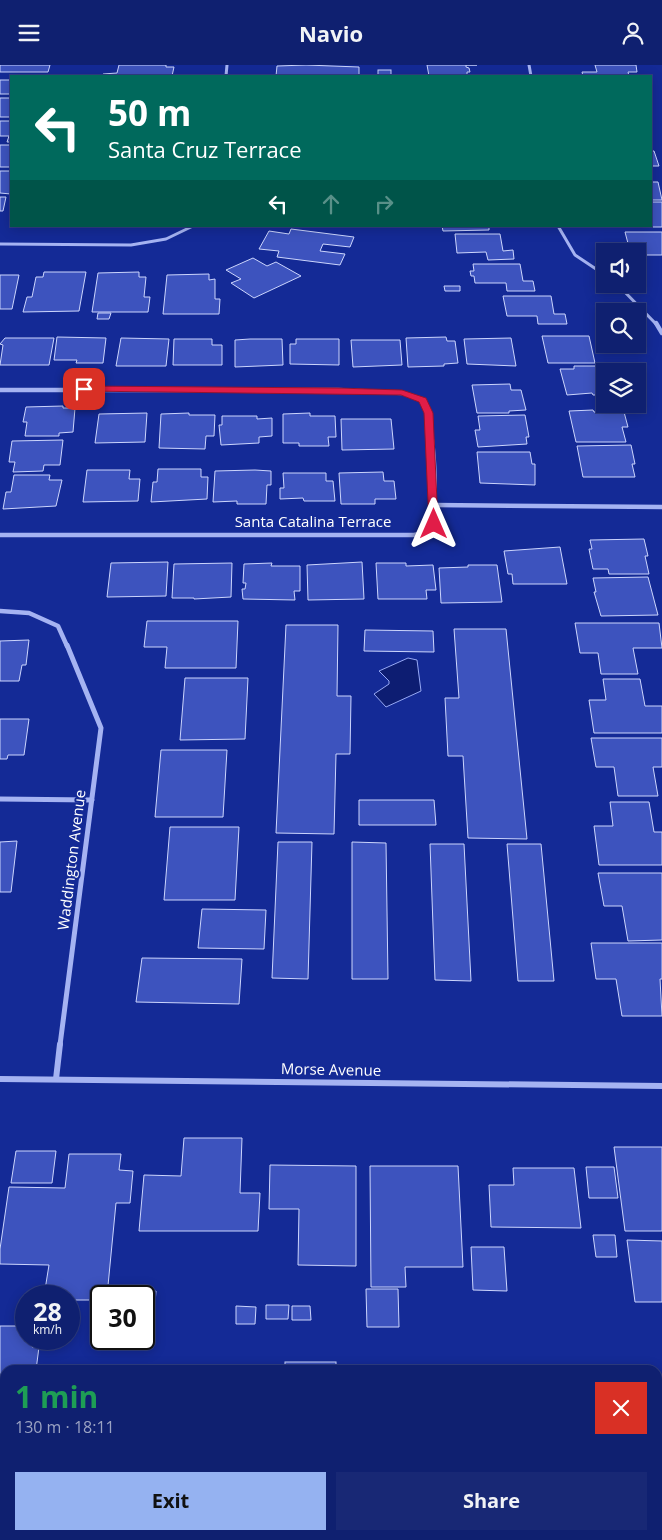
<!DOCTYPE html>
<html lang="en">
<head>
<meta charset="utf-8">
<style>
  :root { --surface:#0f2070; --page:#182875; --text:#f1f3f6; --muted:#9ba3c3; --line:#2f3e83; --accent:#95b2f1 }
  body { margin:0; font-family:"Open Sans",sans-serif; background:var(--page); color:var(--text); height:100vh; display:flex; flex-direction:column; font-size:19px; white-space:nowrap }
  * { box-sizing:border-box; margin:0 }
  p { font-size:16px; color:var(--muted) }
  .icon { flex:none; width:28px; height:28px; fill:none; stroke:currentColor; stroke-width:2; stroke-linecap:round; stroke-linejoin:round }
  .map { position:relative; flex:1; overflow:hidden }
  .sheet { position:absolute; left:0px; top:1300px; width:662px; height:175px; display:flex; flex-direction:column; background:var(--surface); border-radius:15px 15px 0 0; box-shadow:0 2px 12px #0003,0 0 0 1px var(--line) }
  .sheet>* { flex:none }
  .banner { position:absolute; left:10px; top:10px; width:642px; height:152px; border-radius:0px; box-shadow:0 2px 12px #0003,0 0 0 1px var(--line); background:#00695c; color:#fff; overflow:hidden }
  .buttons { position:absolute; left:596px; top:178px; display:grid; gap:10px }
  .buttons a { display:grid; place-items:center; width:50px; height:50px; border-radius:0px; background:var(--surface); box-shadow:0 2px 12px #0003,0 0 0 1px var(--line); font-size:25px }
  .speed { position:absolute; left:15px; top:1220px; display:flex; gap:10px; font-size:25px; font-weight:700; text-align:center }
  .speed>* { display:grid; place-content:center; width:65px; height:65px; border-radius:50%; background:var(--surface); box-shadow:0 2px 12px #0003,0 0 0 1px var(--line); line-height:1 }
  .speed small { font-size:12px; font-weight:400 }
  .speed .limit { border:2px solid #111; border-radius:8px; background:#fff; color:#111 }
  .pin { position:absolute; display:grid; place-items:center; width:42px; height:42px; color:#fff; margin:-21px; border-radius:10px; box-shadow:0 2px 8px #0006 }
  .me { position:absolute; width:55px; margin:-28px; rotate:0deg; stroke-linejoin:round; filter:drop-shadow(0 0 4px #0008) }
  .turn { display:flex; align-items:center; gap:18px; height:105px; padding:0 15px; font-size:22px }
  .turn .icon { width:65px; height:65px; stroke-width:2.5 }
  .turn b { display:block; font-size:35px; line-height:42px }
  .lanes { display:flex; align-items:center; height:48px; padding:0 15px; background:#0003; justify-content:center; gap:25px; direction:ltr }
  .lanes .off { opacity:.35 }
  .round { display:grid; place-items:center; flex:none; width:52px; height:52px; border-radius:0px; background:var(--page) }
  .summary { display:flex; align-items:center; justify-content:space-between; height:85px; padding:0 15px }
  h1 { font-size:30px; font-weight:700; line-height:38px; color:#1e9e55 }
  .button { display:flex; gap:10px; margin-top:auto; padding:10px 15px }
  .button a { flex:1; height:58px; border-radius:0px; background:var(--accent); color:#111; font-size:20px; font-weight:700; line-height:58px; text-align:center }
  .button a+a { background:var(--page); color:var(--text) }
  header { display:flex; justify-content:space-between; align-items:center; height:65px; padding:0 15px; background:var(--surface); font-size:22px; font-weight:700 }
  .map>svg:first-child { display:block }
</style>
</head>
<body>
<header><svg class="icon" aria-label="menu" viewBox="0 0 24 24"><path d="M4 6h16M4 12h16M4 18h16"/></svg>Navio<svg class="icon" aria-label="person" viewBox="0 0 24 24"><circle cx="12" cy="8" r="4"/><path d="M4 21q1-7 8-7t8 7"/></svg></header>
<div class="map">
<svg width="662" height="1475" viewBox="0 0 662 1475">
  <rect width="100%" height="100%" fill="#142a96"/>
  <polygon fill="#0d1d72" stroke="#97a9f5" points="408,593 417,595 421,626 386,642 374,629 389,619 389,616 379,606"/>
  <g fill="#3d53be" stroke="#ccd5fd">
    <polygon points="0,0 50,0 48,7 0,7"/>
    <polygon points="119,0 166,0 166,2 174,2 172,11 100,11 103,11 103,9 117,8"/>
    <polygon points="306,0 359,2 359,11 276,11 277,1"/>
    <polygon points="427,0 477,0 466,0 466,2 469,3 470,7 467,7 467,11 429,11"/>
    <polygon points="595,0 636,0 637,7 628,7 629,11 583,11 582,7 597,7"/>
    <rect x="378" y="5" width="13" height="6"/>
    <rect x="0" y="15" width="11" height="14"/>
    <rect x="0" y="33" width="11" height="19"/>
    <polygon points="0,56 11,56 11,77 7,77 9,71 0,71"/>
    <rect x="0" y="80" width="11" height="22"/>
    <polygon points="651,86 654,86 659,101 651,101"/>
    <polygon points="0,106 11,106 11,129 0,128"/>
    <polygon points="651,117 658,117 662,135 651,135"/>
    <polygon points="0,132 6,132 3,146 0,146"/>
    <polygon points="651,137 662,137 662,162 619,162 651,161"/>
    <polygon points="442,161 489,161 489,165 443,166"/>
    <polygon points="291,164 354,172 350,182 323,179 320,186 345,189 340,200 277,192 279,186 259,184 269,166 289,169"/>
    <polygon points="625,167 662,167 662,190 638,190 638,186 630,186"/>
    <polygon points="455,169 500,169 503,186 513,185 514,194 488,195 486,187 457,188"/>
    <polygon points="253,193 267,201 276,197 301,211 254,233 231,218 241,214 226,205"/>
    <polygon points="473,199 520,199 523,216 533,216 535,226 507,226 506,218 475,218 474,211 471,211 470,206 474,206"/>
    <polygon points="44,207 86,207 79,246 23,247 27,232 32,232 36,212 43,212"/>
    <polygon points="139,207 139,212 146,212 144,232 150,232 148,247 92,247 98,208"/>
    <polygon points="209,209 209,215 215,214 215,234 220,234 219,249 163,249 167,210"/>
    <polygon points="0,210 19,210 12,244 0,244"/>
    <polygon points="444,221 460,221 460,226 445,226"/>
    <polygon points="503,231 551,231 554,249 565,249 567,259 538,259 537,251 507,251"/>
    <polygon points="98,248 111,248 109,254 97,254"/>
    <polygon points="542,271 589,271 595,298 548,298"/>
    <polygon points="57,272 106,273 103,298 76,298 77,295 54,295"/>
    <polygon points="446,272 447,276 455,276 458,298 444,299 444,301 408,302 406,273"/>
    <polygon points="5,273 54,273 49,300 0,300 3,280 0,279"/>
    <polygon points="121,273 169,274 166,301 116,301"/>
    <polygon points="511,273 516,301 467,299 464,274"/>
    <polygon points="174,274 212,274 212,280 222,280 222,300 173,300"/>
    <polygon points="250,274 282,274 283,300 235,302 235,275"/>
    <polygon points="296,274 339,274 339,300 290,299 290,279 296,279"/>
    <polygon points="351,275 400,275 402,300 353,302"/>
    <polygon points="574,301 607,301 608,306 605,306 605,330 593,330 592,328 567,330 560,304 574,304"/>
    <polygon points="510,319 511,325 521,325 526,345 509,346 509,348 477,348 472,320"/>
    <polygon points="63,341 63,343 75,343 73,367 59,368 59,371 25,371 27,357 23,357 26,342"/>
    <polygon points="593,345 594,347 624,347 628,362 622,362 626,377 576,377 569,346"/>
    <polygon points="147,348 145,377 95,378 99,349"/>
    <polygon points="189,348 189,350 215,350 214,371 206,371 205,384 159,383 161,349"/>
    <polygon points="310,348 310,351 335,351 336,372 328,372 329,381 299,381 299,378 283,378 283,349"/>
    <polygon points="525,350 529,372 526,372 527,379 478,382 475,365 480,365 478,351"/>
    <polygon points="222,351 257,351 257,354 272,353 272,371 259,372 259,378 221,380 219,360 222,360"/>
    <polygon points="341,354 391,354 394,384 342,385"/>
    <polygon points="63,375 60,400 44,400 43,406 13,407 15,397 9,397 12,376"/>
    <polygon points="631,380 635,399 632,399 635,412 583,412 577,381"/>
    <polygon points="477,387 530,387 532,399 535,399 535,420 480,418"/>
    <polygon points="158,404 201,404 201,412 208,412 207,434 151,437 153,417 157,417"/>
    <polygon points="87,405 130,405 129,414 140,414 138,436 83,437"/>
    <polygon points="255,405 271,406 271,420 267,420 266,439 237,439 237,436 213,437 215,406"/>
    <polygon points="383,407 384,416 394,416 396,434 375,434 375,439 341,439 339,408"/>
    <polygon points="283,408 326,408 326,416 333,416 335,436 304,436 303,433 280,434 280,423 284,423"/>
    <polygon points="14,410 50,410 49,415 62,415 56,441 3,444 6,427 11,427"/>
    <polygon points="644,474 648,491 645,491 649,509 609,509 608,504 593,504 589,484 592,484 590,475"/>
    <polygon points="560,482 567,519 513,519 512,509 508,509 504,486"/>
    <polygon points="168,497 166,531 107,532 111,498"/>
    <polygon points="362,497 364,534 308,535 307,500"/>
    <polygon points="232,498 231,532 194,534 194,533 172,533 174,499"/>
    <polygon points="272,498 271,501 300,501 300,526 294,526 295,535 243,534 242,524 245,524 246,518 243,518 244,499"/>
    <polygon points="376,498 406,498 406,501 433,500 436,525 426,525 427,534 378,534"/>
    <polygon points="468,500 497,500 502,537 441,538 439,503 468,502"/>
    <polygon points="648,512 658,550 601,551 594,527 596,527 593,513"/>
    <polygon points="147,556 238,556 236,603 165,603 167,582 144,582"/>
    <polygon points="575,558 659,558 662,583 633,583 638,609 601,609 598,588 580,588"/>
    <polygon points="286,560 338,560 337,631 351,631 350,689 336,689 334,769 276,768"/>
    <polygon points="454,564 506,564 527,774 468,773 463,691 448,691 445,633 459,633"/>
    <polygon points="365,565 433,566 434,587 364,586"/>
    <polygon points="29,575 26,600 22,600 19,616 0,616 0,576"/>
    <polygon points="185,613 248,613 245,674 180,675"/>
    <polygon points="603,614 640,614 645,641 662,641 662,668 594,668 589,635 606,635"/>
    <polygon points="0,654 29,654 24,690 8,690 7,694 0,694"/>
    <polygon points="591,673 662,673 662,702 653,702 658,731 618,731 614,702 596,702"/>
    <polygon points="161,685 227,685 223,752 155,752"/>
    <polygon points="359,735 434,735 436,760 359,760"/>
    <polygon points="610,737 649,737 654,767 662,767 662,800 599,800 594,761 613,761"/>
    <polygon points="170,762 239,762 235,835 164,835"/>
    <polygon points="17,776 11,827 0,827 0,777"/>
    <polygon points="278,777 312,777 308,914 272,913"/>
    <polygon points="352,777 386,778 388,914 352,914"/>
    <polygon points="430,779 464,779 471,916 435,915"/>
    <polygon points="507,779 541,779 554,916 518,916"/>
    <polygon points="598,808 662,808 662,875 628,876 622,841 604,841"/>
    <polygon points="202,844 266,845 264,884 198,883"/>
    <polygon points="591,878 662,878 662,914 660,914 662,951 622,951 616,914 596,914"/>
    <polygon points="142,893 242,894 239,939 136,937"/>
    <polygon points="184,1073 242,1073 240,1128 260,1128 258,1166 139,1166 144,1110 181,1111"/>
    <polygon points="614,1082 662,1082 662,1166 625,1166"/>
    <polygon points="16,1086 56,1086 52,1118 11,1118"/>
    <polygon points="69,1089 121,1089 119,1105 133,1106 130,1138 116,1138 107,1231 101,1231 101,1235 69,1235 69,1231 44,1231 49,1200 0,1199 0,1184 9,1122 65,1123"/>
    <polygon points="270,1100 356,1101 356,1201 298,1200 299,1144 269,1144"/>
    <polygon points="370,1101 458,1101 463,1202 405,1202 406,1222 371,1222"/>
    <polygon points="586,1102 614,1102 618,1133 589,1133"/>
    <polygon points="513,1103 574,1103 581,1163 491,1162 489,1120 514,1120"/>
    <polygon points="593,1170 615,1170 617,1192 596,1192"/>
    <polygon points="627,1175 662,1176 662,1237 635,1237"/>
    <polygon points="471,1182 504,1182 507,1226 473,1225"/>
    <polygon points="366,1224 398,1224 399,1262 367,1262"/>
    <polygon points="131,1226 156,1226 154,1250 144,1250 144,1231 131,1231"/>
    <polygon points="266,1240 289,1240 288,1254 266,1254"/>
    <polygon points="236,1241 256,1242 255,1259 236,1259"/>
    <polygon points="292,1241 310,1241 311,1255 292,1255"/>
    <polygon points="0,1261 26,1261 26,1274 33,1274 32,1282 39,1282 36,1305 5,1305 5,1440 0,1440"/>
    <rect x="285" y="1297" width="51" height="8"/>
    <rect x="523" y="1304" width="50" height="1"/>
    <polygon points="658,1394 662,1394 662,1475 658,1451"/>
  </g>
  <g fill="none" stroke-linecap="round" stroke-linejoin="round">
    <g stroke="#a5b3f2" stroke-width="3">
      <polyline points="529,0 531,11"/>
      <polyline points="226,11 227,0"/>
      <polyline points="558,161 575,190 605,210"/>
      <polyline points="0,179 131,180 166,174 193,161"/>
      <polyline points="617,219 657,260"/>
    </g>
    <g stroke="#a5b3f2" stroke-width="4.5">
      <polyline points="656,258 662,268"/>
      <path d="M0 325H338L402 328 422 335C435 363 439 438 429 467L414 470H0"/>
      <polyline points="434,440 662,442"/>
      <polyline points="0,546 29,548 58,561 67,581"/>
    </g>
    <g stroke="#a5b3f2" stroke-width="5">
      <polyline points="0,734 92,735"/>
      <polyline points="60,980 101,663 67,580"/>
    </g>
    <g stroke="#a5b3f2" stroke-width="6">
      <polyline points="0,1014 662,1021"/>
      <polyline points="56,1014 60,979"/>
    </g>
  </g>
  <polygon fill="#e11d48" stroke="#92132f" points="84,321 338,323 402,325 426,333 433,348 438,459 434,462 429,459 424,348 419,337 401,330 81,326 81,322"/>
  <g text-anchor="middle" stroke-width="4" stroke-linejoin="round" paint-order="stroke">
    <g font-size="15" fill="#fff" stroke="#142a96">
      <text x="313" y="462">Santa Catalina Terrace</text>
      <text transform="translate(72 795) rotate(-83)" y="5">Waddington Avenue</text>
      <text transform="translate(331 1005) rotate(1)" y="5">Morse Avenue</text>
    </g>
  </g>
</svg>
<div class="buttons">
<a><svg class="icon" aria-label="sound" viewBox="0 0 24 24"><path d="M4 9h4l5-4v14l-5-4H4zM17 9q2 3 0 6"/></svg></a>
<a><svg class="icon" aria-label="search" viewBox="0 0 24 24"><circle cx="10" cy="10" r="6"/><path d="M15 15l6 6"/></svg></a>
<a><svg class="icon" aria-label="layers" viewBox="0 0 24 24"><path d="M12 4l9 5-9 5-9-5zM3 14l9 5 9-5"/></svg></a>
</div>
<div class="speed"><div>28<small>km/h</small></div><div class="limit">30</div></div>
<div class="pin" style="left:84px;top:324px;background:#d93025"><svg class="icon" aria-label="arrive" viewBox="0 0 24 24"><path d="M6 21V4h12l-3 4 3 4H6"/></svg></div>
<svg class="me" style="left:434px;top:459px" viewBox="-20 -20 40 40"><path d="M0-17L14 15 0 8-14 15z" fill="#e11d48" stroke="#fff" stroke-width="4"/></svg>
<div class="banner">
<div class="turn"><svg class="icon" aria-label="left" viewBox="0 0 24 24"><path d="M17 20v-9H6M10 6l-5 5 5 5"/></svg><div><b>50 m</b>Santa Cruz Terrace</div></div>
<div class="lanes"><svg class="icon" aria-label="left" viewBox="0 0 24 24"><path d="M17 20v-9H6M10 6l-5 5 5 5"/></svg><svg class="icon off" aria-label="ahead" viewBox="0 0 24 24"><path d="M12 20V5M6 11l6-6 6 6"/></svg><svg class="icon off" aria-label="right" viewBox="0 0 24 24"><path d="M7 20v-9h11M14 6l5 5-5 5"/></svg></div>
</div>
<section class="sheet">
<div class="summary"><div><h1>1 min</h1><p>130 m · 18:11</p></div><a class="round" style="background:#d93025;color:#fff"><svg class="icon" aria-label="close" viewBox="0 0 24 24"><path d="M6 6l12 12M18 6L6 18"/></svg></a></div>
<div class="button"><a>Exit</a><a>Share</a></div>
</section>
</div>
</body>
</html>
